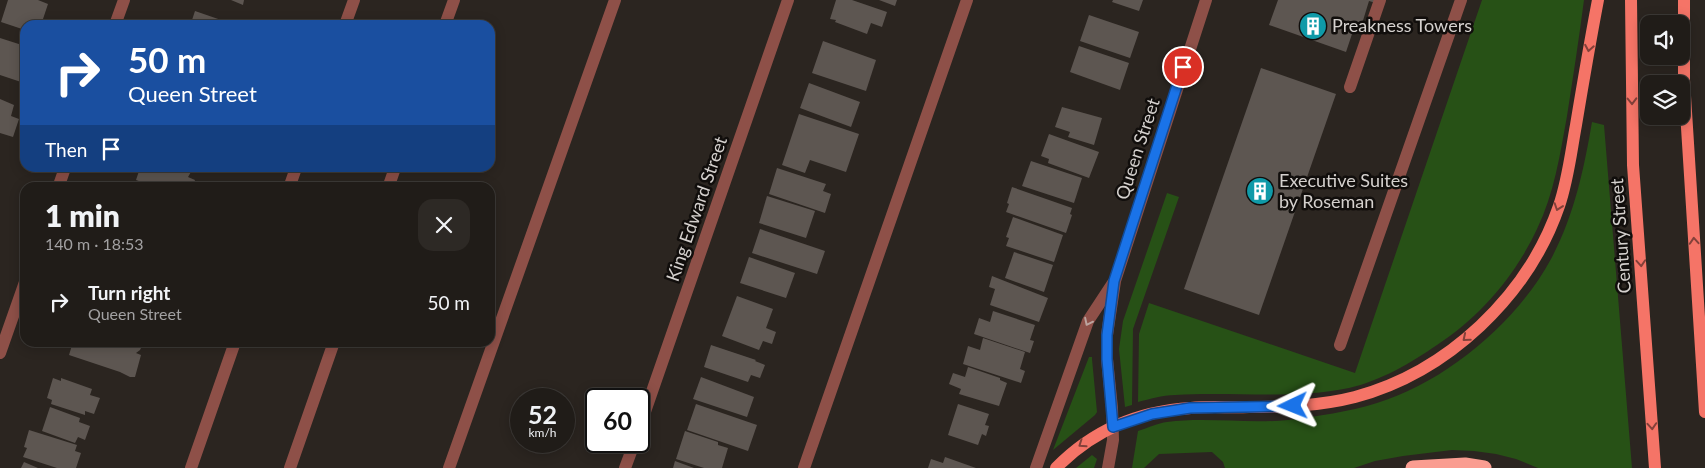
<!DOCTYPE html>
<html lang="en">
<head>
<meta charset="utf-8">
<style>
  :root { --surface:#201c18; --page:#2d2925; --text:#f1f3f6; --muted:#a2a1a2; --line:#3d3a37 }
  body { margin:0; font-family:Lato,sans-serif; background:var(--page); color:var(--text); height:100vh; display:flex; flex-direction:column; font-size:19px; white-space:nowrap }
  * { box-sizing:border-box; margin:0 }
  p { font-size:16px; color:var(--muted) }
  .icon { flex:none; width:28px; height:28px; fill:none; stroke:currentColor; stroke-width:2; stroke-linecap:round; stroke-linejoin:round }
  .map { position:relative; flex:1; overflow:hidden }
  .details { position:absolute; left:20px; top:182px; width:475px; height:165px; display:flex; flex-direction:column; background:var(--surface); border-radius:15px; box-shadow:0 2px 12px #0003,0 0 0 1px var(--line) }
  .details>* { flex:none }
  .guide { position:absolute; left:20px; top:20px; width:475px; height:152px; border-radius:15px; box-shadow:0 2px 12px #0003,0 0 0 1px var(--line); background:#1a4fa0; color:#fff; overflow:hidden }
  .tools { position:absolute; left:1640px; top:15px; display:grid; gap:10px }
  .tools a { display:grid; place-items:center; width:50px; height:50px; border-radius:10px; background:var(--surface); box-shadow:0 2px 12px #0003,0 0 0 1px var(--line); font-size:25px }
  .speed { position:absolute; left:510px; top:388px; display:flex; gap:10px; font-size:25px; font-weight:700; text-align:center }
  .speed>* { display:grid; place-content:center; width:65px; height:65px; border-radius:50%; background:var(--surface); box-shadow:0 2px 12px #0003,0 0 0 1px var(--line); line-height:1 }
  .speed small { font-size:12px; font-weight:400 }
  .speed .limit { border:2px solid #111; border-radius:8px; background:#fff; color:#111 }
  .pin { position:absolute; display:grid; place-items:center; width:42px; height:42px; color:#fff; margin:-21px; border:2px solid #fff; border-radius:50%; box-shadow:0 1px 5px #0007 }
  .me { position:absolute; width:55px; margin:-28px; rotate:268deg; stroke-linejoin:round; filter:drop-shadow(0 0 4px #0008) }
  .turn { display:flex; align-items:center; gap:18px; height:105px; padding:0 25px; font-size:22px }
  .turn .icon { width:65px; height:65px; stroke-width:2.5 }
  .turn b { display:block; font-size:35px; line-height:42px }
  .then { display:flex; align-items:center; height:48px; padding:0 25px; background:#0003; gap:10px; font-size:19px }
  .round { display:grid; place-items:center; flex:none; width:52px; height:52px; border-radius:15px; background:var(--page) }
  .summary { display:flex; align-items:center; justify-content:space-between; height:85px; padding:0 25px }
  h1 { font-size:30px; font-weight:800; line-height:38px }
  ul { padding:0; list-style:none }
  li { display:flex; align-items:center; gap:15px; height:70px; padding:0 25px }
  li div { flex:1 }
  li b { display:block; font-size:19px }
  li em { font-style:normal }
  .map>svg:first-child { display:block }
</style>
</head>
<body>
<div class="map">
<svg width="1705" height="468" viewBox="0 0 1705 468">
  <rect width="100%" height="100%" fill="#2b2520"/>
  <g fill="#275116">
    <path d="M1482 0H1584C1579 39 1573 77 1567 116 1560 155 1554 194 1537 229 1515 276 1480 317 1437 345 1411 363 1380 381 1349 388 1291 400 1232 391 1175 395 1162 395 1150 399 1138 402L1139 334 1149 303 1355 373Z"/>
    <path d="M1592 122 1604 125 1632 468H1538L1516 459 1496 454 1474 451 1452 450 1403 456 1375 461 1354 468H1225L1223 462 1212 452 1159 454 1144 468H1132L1138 431C1148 428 1158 423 1167 422 1207 417 1248 424 1288 420 1318 416 1348 412 1377 403 1446 382 1517 322 1551 259 1574 216 1584 169 1592 122Z"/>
    <polygon points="1167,193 1179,197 1133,329 1132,405 1125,407 1119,349 1123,321"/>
    <polygon points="1089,357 1092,357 1092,359 1097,412 1095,415 1053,450"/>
    <polygon points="1092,455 1097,459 1094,468 1076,468"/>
  </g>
  <g fill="#5d5651">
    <polygon points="8,0 38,0 48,4 41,25 25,25 25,30 1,22"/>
    <polygon points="231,0 244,0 243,5"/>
    <polygon points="836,0 852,0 887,12 882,27 871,23 867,34 835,22 836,20 830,19"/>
    <polygon points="879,0 897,0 895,6"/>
    <polygon points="1113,0 1143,0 1139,11 1112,2"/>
    <polygon points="1278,0 1377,0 1376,3 1369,1 1361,27 1355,25 1346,52 1269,25"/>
    <polygon points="195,11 224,21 223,25 187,25 189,19 192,20"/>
    <polygon points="1089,15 1139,32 1130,58 1080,41"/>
    <polygon points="0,38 25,46 25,73 24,73 21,82 0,75"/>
    <polygon points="823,41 876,60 866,91 812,73"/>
    <polygon points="1079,46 1129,63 1120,90 1070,72"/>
    <polygon points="1261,68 1336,94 1259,315 1184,289"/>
    <polygon points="809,83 860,102 851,127 800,108"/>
    <polygon points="0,99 14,105 11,116 19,119 13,137 0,133"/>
    <polygon points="1062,107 1102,118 1094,145 1068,137 1070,132 1055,127"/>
    <polygon points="799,114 859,134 846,172 810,160 805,173 782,165"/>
    <polygon points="1049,134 1099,152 1089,178 1048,163 1049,159 1041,156"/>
    <polygon points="1031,161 1082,178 1074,203 1022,186"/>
    <polygon points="140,168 179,168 191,172 188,177 195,180 192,188 158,188 136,180"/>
    <polygon points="777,168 826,184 823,191 831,194 825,213 769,194"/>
    <polygon points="1012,187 1072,208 1070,214 1072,215 1066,233 1006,212 1009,204 1007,203"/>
    <polygon points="767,196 815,211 806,238 759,223"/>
    <polygon points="1013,217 1063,235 1054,262 1006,246 1009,238 1006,237"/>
    <polygon points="760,229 825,251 817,274 752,253"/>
    <polygon points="1014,252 1053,265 1044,292 1005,278"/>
    <polygon points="749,257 795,273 786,298 740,283"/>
    <polygon points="992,276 1048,298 1039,322 990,305 995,289 989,287"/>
    <polygon points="737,296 773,309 766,328 776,332 772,344 763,341 759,350 722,336"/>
    <polygon points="993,311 1035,325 1030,340 1034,341 1030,353 974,334 979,318 990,322"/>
    <polygon points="983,338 1025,352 1020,369 1025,371 1021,383 963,364 968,346 980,350"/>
    <polygon points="73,342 144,342 140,350 136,353 141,355 135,377 130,377 120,372 69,355"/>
    <polygon points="711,345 756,360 755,361 765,365 760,378 751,375 748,382 704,367"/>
    <polygon points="968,367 1000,378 1000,380 1007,383 999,406 959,394 961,389 949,384 953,373 965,377"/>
    <polygon points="701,377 754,397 747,417 693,399"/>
    <polygon points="53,378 61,381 61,378 92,389 90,395 100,398 94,414 85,411 85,415 51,404 52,400 47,398"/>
    <polygon points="696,404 757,425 748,451 687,430"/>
    <polygon points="958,404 989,414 985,425 989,426 986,436 982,434 978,445 948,435"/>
    <polygon points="50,407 80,418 79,422 90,426 85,440 78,437 75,443 42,431"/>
    <polygon points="29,430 77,445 75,451 81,453 76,468 57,468 23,457 27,448 24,447"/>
    <polygon points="685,431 718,442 718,445 728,448 722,468 704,468 676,459"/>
    <polygon points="945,457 976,468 928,468 931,459 943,463"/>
    <polygon points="675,461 694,468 673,468"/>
    <polygon points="24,462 38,468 21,468"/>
  </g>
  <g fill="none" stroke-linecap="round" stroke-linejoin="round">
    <g stroke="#8e5048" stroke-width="12">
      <polyline points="115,25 124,0"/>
      <polyline points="345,25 354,0"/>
      <polyline points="445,25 454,0"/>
      <polyline points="1350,87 1380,0"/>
      <polyline points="58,188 65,168"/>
      <polyline points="289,188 296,168"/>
      <polyline points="388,188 395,168"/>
      <polyline points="1340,345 1461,0"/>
      <polyline points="0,353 25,282"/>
      <polyline points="639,429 788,0"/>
      <polyline points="191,468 235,342"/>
      <polyline points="290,468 334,342"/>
      <polyline points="449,468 615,0"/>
      <polyline points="625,468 635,441"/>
      <polyline points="804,468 967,0"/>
      <polyline points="1036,468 1088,321 1113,283"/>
      <polyline points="1108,468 1113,440 1112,408 1107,359 1107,335 1115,281 1206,0"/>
    </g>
    <g stroke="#f57467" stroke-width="12">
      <polyline points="1631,0 1633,165 1655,468"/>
      <polyline points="1684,0 1684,80 1705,412"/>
      <path d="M1056 468C1093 430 1139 411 1191 408 1210 406 1230 408 1249 407 1284 407 1320 406 1355 397 1448 372 1528 296 1559 206 1568 180 1571 152 1576 125 1583 83 1590 42 1598 0"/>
    </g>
    <polyline stroke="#fa9d91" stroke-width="15" points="1413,468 1465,465 1484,468"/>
  </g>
  <defs><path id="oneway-chevron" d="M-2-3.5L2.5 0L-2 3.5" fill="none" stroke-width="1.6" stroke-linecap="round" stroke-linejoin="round" transform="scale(1.25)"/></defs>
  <g stroke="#83413a">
    <use href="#oneway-chevron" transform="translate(1589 48) rotate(100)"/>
    <use href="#oneway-chevron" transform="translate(1632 101) rotate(89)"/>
    <use href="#oneway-chevron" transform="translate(1558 207) rotate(109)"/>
    <use href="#oneway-chevron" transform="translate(1694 241) rotate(-94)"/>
    <use href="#oneway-chevron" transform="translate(1641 263) rotate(86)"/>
    <use href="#oneway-chevron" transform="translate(1466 338) rotate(140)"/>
    <use href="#oneway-chevron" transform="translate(1652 426) rotate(86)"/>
    <use href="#oneway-chevron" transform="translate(1082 444) rotate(145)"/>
  </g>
  <use stroke="#bca49f" href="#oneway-chevron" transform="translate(1088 322) rotate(116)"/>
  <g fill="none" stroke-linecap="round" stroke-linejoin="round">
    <g stroke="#114b97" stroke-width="12">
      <polyline id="route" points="1183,67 1114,281 1107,335 1107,359 1113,427 1152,414 1190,408 1293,406"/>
    </g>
    <use href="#route" stroke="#1a73e8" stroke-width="9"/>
  </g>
  <defs>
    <g id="building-disc" transform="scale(1.4375)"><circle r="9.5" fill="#0f9aa8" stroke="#110e0c"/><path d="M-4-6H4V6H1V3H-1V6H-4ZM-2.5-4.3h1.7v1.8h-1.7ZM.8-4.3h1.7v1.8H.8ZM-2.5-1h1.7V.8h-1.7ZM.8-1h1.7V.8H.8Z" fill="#fff"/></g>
  </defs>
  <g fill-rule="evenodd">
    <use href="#building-disc" x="1313" y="26"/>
    <use href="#building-disc" x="1260" y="191"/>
  </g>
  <g text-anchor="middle" stroke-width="5" stroke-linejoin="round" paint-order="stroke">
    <g font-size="18" fill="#d5d1ce" stroke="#110e0c" text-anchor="start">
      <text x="1332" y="32">Preakness Towers</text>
      <text x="1279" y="187">Executive Suites<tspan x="1279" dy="21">by Roseman</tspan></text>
    </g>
    <g font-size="18" fill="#d5d1ce" stroke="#110e0c">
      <text transform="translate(1138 149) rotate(-72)" y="6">Queen Street</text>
      <text transform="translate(697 209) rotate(-71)" y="6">King Edward Street</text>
      <text transform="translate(1621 236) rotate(-94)" y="6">Century Street</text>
    </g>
  </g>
</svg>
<div class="tools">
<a><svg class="icon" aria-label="sound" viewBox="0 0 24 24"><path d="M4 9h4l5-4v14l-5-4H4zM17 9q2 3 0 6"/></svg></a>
<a><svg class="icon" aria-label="layers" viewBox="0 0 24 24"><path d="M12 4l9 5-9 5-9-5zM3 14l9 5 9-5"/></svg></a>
</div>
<div class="speed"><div>52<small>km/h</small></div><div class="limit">60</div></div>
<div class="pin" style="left:1183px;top:67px;background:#d93025"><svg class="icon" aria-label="arrive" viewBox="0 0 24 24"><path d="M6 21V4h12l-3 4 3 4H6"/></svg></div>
<svg class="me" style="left:1293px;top:406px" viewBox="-20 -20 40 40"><path d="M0-17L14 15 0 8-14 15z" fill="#1a73e8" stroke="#fff" stroke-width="4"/></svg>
<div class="guide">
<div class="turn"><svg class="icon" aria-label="right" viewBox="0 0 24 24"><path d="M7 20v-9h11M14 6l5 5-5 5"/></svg><div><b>50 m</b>Queen Street</div></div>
<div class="then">Then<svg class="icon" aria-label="arrive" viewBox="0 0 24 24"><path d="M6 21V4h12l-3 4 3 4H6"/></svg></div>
</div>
<section class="details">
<div class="summary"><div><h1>1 min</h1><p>140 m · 18:53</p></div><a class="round"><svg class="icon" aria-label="close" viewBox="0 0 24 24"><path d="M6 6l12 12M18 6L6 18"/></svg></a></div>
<ul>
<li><svg class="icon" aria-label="right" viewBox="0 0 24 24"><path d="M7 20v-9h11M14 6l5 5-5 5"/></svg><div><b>Turn right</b><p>Queen Street</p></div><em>50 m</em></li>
</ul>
</section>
</div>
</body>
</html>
